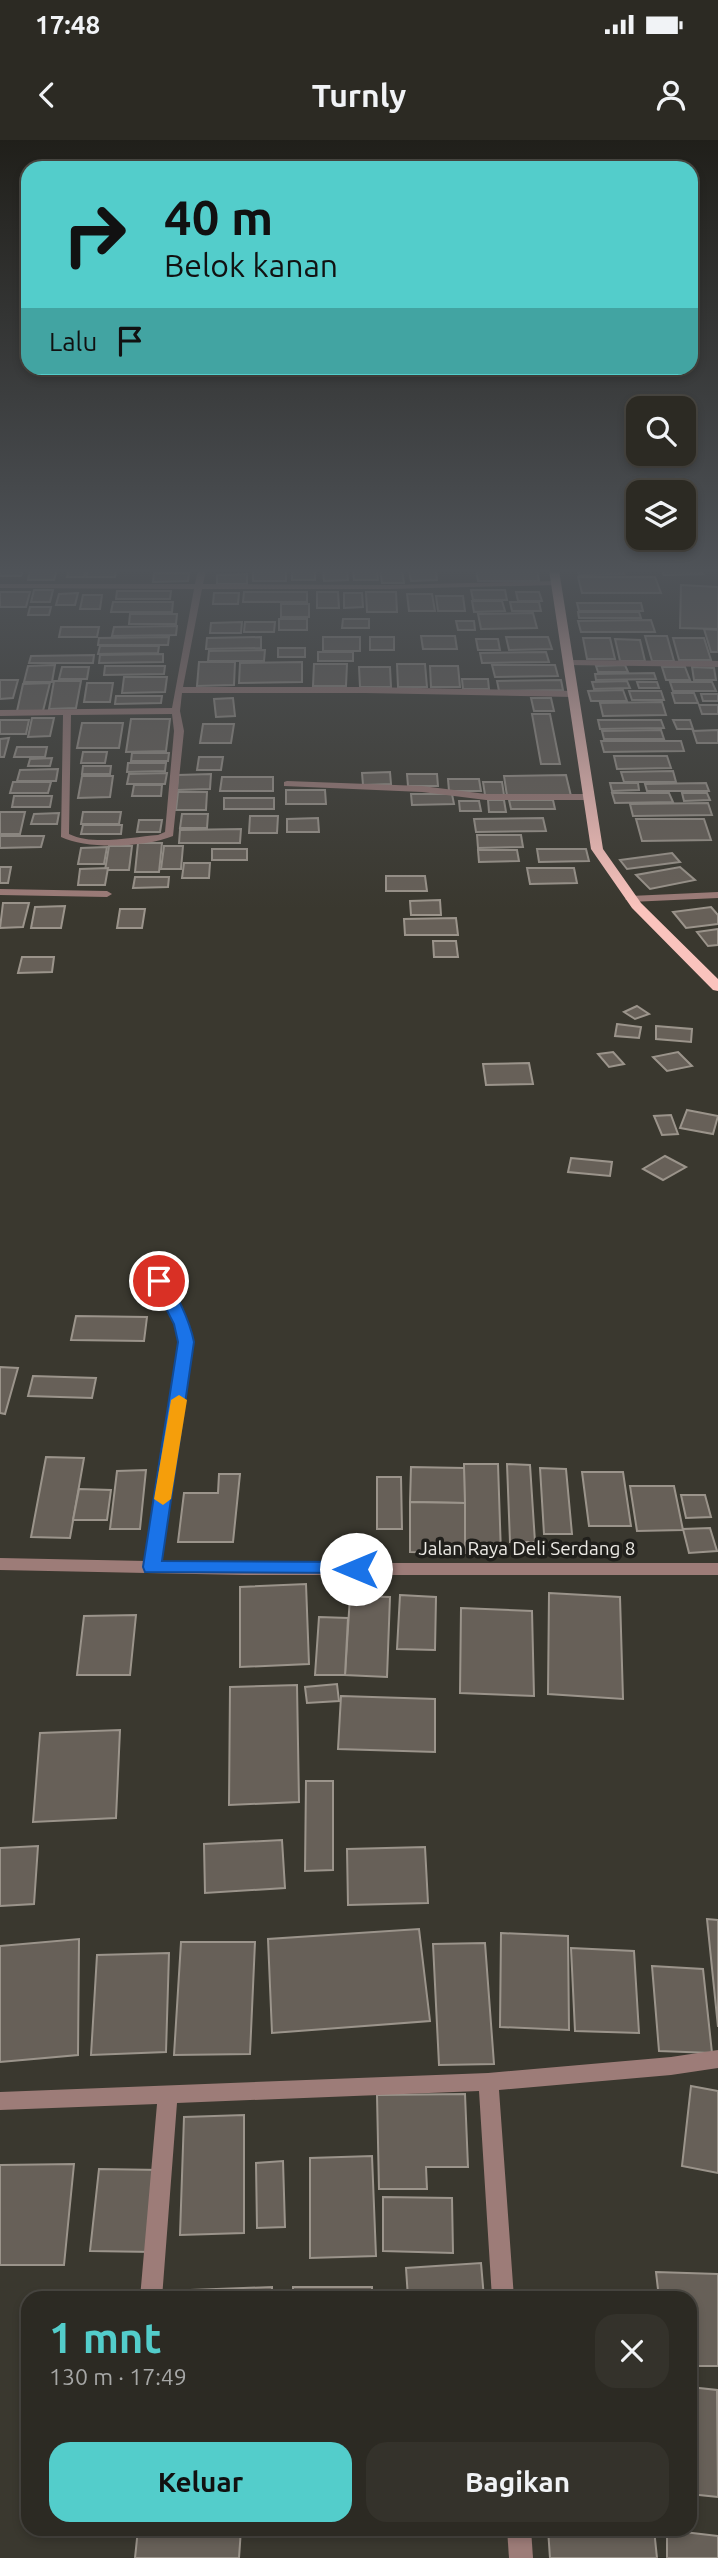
<!DOCTYPE html>
<html lang="id">
<head>
<meta charset="utf-8">
<style>
  :root { --surface:#2c2a23; --page:#34322b; --text:#f1f3f6; --muted:#a6a7a6; --line:#484641; --accent:#53cdcb }
  body { margin:0; font-family:Ubuntu,sans-serif; background:var(--page); color:var(--text); height:100vh; display:flex; flex-direction:column; font-size:26px; white-space:nowrap }
  * { box-sizing:border-box; margin:0 }
  p { font-size:23px; color:var(--muted) }
  .icon { flex:none; width:38px; height:38px; fill:none; stroke:currentColor; stroke-width:2; stroke-linecap:round; stroke-linejoin:round }
  .map { position:relative; flex:1; overflow:hidden }
  .drawer { position:absolute; left:21px; top:2151px; width:676px; height:245px; display:flex; flex-direction:column; background:var(--surface); border-radius:21px; box-shadow:0 4px 10px #0003,0 0 0 2px var(--line) }
  .drawer>* { flex:none }
  .guide { position:absolute; left:21px; top:21px; width:677px; height:214px; border-radius:21px; box-shadow:0 4px 10px #0003,0 0 0 2px var(--line); background:#53cdcb; color:#111; overflow:hidden }
  .controls { position:absolute; left:626px; top:256px; display:grid; gap:14px }
  .controls a { display:grid; place-items:center; width:70px; height:70px; border-radius:14px; background:var(--surface); box-shadow:0 4px 10px #0003,0 0 0 2px var(--line); font-size:35px }
  .pin { position:absolute; display:grid; place-items:center; width:60px; height:60px; color:#fff; margin:-30px; border:4px solid #fff; border-radius:50%; box-shadow:0 2px 7px #0007 }
  .me { position:absolute; width:77px; margin:-38px; rotate:270deg; stroke-linejoin:round; filter:drop-shadow(0 0 5px #0008) }
  .turn { display:flex; align-items:center; gap:24px; height:147px; padding:0 28px; font-size:32px }
  .turn .icon { width:91px; height:91px; stroke-width:2.5 }
  .turn b { display:block; font-size:49px; line-height:60px }
  .then { display:flex; align-items:center; height:66px; padding:0 28px; background:#0003; gap:14px; font-size:26px }
  .round { display:grid; place-items:center; flex:none; width:74px; height:74px; border-radius:21px; background:var(--page) }
  .overview { display:flex; align-items:center; justify-content:space-between; height:119px; padding:0 28px }
  h1 { font-size:42px; font-weight:600; line-height:52px; color:var(--accent) }
  .cta { display:flex; gap:14px; margin-top:auto; padding:14px 28px }
  .cta a { flex:1; height:80px; border-radius:21px; background:var(--accent); color:#111; font-size:28px; font-weight:600; line-height:80px; text-align:center }
  .cta a+a { background:var(--page); color:var(--text) }
  .status { display:flex; justify-content:space-between; align-items:center; height:49px; padding:0 35px; background:var(--surface); direction:ltr }
  .status svg { height:19px; fill:currentColor }
  header { display:flex; justify-content:space-between; align-items:center; height:91px; padding:0 28px; background:var(--surface); font-size:32px; font-weight:600 }
  .map>svg:first-child { display:block }
</style>
</head>
<body>
<div class="status"><b>17:48</b><svg viewBox="0 0 49 12"><path d="M0 12V9h3v3zM5 12V6h3v6zM10 12V3h3v9zM15 12V0h3v12zM26 1h20v11H26zM47 4h2v5h-2z"/></svg></div>
<header><svg class="icon" aria-label="back" viewBox="0 0 24 24"><path d="M15 5l-7 7 7 7"/></svg>Turnly<svg class="icon" aria-label="person" viewBox="0 0 24 24"><circle cx="12" cy="8" r="4"/><path d="M4 21q1-7 8-7t8 7"/></svg></header>
<div class="map">
<svg width="718" height="2418" viewBox="0 0 718 2418">
  <rect width="100%" height="100%" fill="#3a382f"/>
  <g fill="#676058" stroke="#9b948b" stroke-width="2">
    <polygon points="0,430 23,430 21,436 0,436"/>
    <polygon points="30,430 57,430 54,440 28,440"/>
    <polygon points="69,430 86,430 84,437 67,437"/>
    <polygon points="88,430 116,430 115,437 86,437"/>
    <rect x="253" y="430" width="33" height="11"/>
    <rect x="292" y="430" width="23" height="10"/>
    <polygon points="323,430 347,430 348,440 324,441"/>
    <polygon points="353,430 377,430 378,440 354,440"/>
    <polygon points="380,430 402,430 404,443 382,443"/>
    <polygon points="409,430 436,430 437,440 411,441"/>
    <polygon points="476,430 537,430 539,441 478,441"/>
    <polygon points="577,430 622,430 624,434 579,435"/>
    <polygon points="661,430 701,430 703,434 664,435"/>
    <polygon points="154,433 189,433 188,441 153,442"/>
    <polygon points="247,434 247,444 217,444 217,435"/>
    <polygon points="578,437 655,437 661,453 582,453"/>
    <polygon points="681,445 718,447 718,489 680,488"/>
    <polygon points="34,450 53,450 50,462 31,462"/>
    <polygon points="471,450 505,450 507,460 473,460"/>
    <polygon points="117,451 171,451 170,459 116,459"/>
    <polygon points="0,452 30,452 26,467 0,467"/>
    <polygon points="244,452 307,452 307,462 243,462"/>
    <polygon points="317,452 338,452 339,468 317,468"/>
    <polygon points="366,452 396,452 397,472 367,472"/>
    <polygon points="516,452 539,452 542,461 518,461"/>
    <polygon points="78,453 75,465 56,465 59,454"/>
    <polygon points="214,453 239,453 238,464 213,464"/>
    <polygon points="344,453 362,453 363,467 344,468"/>
    <polygon points="407,454 432,454 435,471 409,471"/>
    <polygon points="83,455 102,455 100,469 80,469"/>
    <polygon points="436,456 463,456 465,471 438,471"/>
    <polygon points="472,461 502,461 505,471 474,472"/>
    <polygon points="113,462 173,462 172,472 111,472"/>
    <polygon points="510,462 539,462 541,471 512,471"/>
    <polygon points="577,463 641,463 643,471 579,471"/>
    <rect x="281" y="464" width="28" height="13"/>
    <polygon points="30,467 51,467 49,475 28,475"/>
    <polygon points="578,472 639,472 641,478 579,478"/>
    <polygon points="533,473 537,488 481,489 478,474"/>
    <polygon points="130,474 177,474 176,484 129,484"/>
    <rect x="279" y="479" width="28" height="11"/>
    <polygon points="343,479 369,479 369,488 342,488"/>
    <polygon points="651,480 655,492 581,492 578,481"/>
    <polygon points="456,481 474,481 475,490 458,490"/>
    <polygon points="242,482 241,493 210,493 211,483"/>
    <polygon points="245,482 275,482 274,492 244,492"/>
    <polygon points="177,486 176,495 112,496 114,487"/>
    <polygon points="61,487 99,487 97,497 59,497"/>
    <polygon points="704,489 718,490 718,512 711,512"/>
    <polygon points="421,496 455,496 457,509 423,509"/>
    <polygon points="645,496 667,496 674,521 652,521"/>
    <polygon points="169,497 168,505 98,505 99,498"/>
    <polygon points="261,497 261,508 206,509 207,498"/>
    <rect x="323" y="497" width="37" height="14"/>
    <rect x="370" y="497" width="24" height="13"/>
    <polygon points="506,497 548,497 552,509 509,510"/>
    <polygon points="583,498 610,498 615,519 587,519"/>
    <polygon points="673,498 704,498 711,520 679,520"/>
    <polygon points="476,499 498,499 500,510 478,510"/>
    <polygon points="615,499 640,500 645,521 620,521"/>
    <polygon points="100,506 159,506 158,513 98,514"/>
    <rect x="278" y="508" width="27" height="9"/>
    <polygon points="265,510 264,521 208,521 209,511"/>
    <rect x="318" y="512" width="35" height="9"/>
    <polygon points="546,512 549,522 482,523 480,513"/>
    <polygon points="163,514 163,522 99,523 100,515"/>
    <polygon points="94,515 93,523 29,523 31,516"/>
    <polygon points="199,522 235,522 234,545 197,546"/>
    <polygon points="302,522 302,542 239,543 240,523"/>
    <polygon points="314,524 347,524 346,546 313,546"/>
    <polygon points="397,524 425,524 427,547 398,547"/>
    <polygon points="55,525 52,542 24,542 28,526"/>
    <polygon points="492,525 555,525 558,536 495,537"/>
    <polygon points="625,525 628,532 598,532 596,526"/>
    <polygon points="105,526 165,526 164,534 104,535"/>
    <polygon points="430,526 458,526 460,547 431,547"/>
    <polygon points="62,527 89,527 87,539 59,539"/>
    <polygon points="359,527 390,527 391,547 360,547"/>
    <polygon points="662,527 685,527 690,540 666,540"/>
    <polygon points="692,527 714,528 716,540 694,540"/>
    <polygon points="654,533 656,539 596,540 595,534"/>
    <polygon points="124,537 167,537 165,552 122,553"/>
    <polygon points="462,539 488,539 489,549 463,549"/>
    <polygon points="0,540 18,540 13,558 0,559"/>
    <polygon points="561,540 563,550 499,551 497,541"/>
    <polygon points="54,541 81,541 76,568 49,569"/>
    <polygon points="627,541 630,548 594,549 592,542"/>
    <polygon points="637,542 657,542 659,548 639,548"/>
    <polygon points="670,542 712,542 716,551 673,551"/>
    <polygon points="50,543 43,571 17,571 23,544"/>
    <polygon points="87,543 113,543 110,562 84,562"/>
    <polygon points="623,550 627,561 591,561 588,551"/>
    <polygon points="629,551 661,551 664,560 632,560"/>
    <polygon points="672,553 694,553 698,563 675,563"/>
    <polygon points="701,554 718,554 718,561 703,561"/>
    <polygon points="116,556 162,556 161,563 115,564"/>
    <polygon points="233,558 235,576 216,577 214,559"/>
    <polygon points="531,558 551,558 554,571 534,571"/>
    <polygon points="662,562 666,575 603,576 600,563"/>
    <polygon points="699,565 718,565 718,574 702,574"/>
    <polygon points="532,574 550,574 560,624 541,624"/>
    <polygon points="32,578 54,578 50,596 28,597"/>
    <polygon points="131,579 170,579 166,611 126,612"/>
    <polygon points="0,580 29,580 26,594 0,594"/>
    <polygon points="598,580 661,580 664,588 600,589"/>
    <polygon points="673,580 690,580 693,589 677,589"/>
    <polygon points="82,583 123,583 119,608 77,608"/>
    <polygon points="203,584 234,584 231,603 200,603"/>
    <polygon points="661,590 664,599 604,599 602,591"/>
    <polygon points="718,590 718,603 697,603 693,591"/>
    <polygon points="9,598 4,617 0,617 0,599"/>
    <polygon points="601,601 681,601 684,611 604,612"/>
    <polygon points="17,607 47,607 45,617 14,617"/>
    <polygon points="83,612 107,612 105,623 81,623"/>
    <polygon points="132,613 169,613 168,621 131,621"/>
    <polygon points="614,616 667,616 671,628 617,629"/>
    <polygon points="199,617 223,617 221,630 197,630"/>
    <polygon points="52,618 50,626 28,626 30,619"/>
    <polygon points="128,623 166,623 165,631 127,632"/>
    <polygon points="83,626 111,626 110,634 82,634"/>
    <polygon points="58,629 56,641 17,641 20,630"/>
    <polygon points="673,631 676,642 624,642 621,632"/>
    <polygon points="390,632 391,644 363,645 362,633"/>
    <polygon points="167,633 165,644 127,644 129,634"/>
    <polygon points="211,634 210,649 177,650 178,635"/>
    <polygon points="407,634 437,634 438,646 408,646"/>
    <polygon points="566,635 571,656 507,656 504,636"/>
    <polygon points="82,636 113,636 110,657 78,658"/>
    <polygon points="222,637 273,637 273,651 220,651"/>
    <polygon points="448,639 479,639 481,651 449,651"/>
    <polygon points="13,642 51,642 48,653 10,653"/>
    <polygon points="483,642 502,642 504,655 485,655"/>
    <polygon points="610,643 638,643 639,650 612,651"/>
    <polygon points="706,643 709,651 647,651 645,644"/>
    <polygon points="134,645 162,645 161,656 132,656"/>
    <polygon points="286,650 325,650 326,664 286,664"/>
    <polygon points="178,652 207,652 206,670 176,670"/>
    <polygon points="612,653 669,653 673,662 615,663"/>
    <polygon points="682,653 707,653 710,660 684,661"/>
    <polygon points="411,654 452,654 454,664 412,665"/>
    <polygon points="14,656 52,656 50,667 12,667"/>
    <rect x="224" y="658" width="50" height="11"/>
    <polygon points="488,660 504,660 506,672 489,672"/>
    <polygon points="509,660 553,660 555,669 511,669"/>
    <polygon points="459,661 479,661 481,671 460,671"/>
    <polygon points="708,663 712,675 633,676 630,664"/>
    <polygon points="0,672 25,672 20,694 0,694"/>
    <polygon points="83,672 121,672 119,684 81,684"/>
    <polygon points="59,673 57,684 31,684 34,674"/>
    <polygon points="182,674 208,674 207,688 180,688"/>
    <polygon points="250,676 278,676 277,693 249,693"/>
    <polygon points="318,678 319,692 287,692 287,679"/>
    <polygon points="543,678 546,691 476,692 474,679"/>
    <polygon points="636,679 704,679 711,700 642,701"/>
    <polygon points="139,680 162,680 160,692 137,692"/>
    <polygon points="83,685 122,685 121,694 81,694"/>
    <polygon points="241,689 240,703 179,703 180,690"/>
    <polygon points="477,695 521,695 523,707 478,708"/>
    <polygon points="0,696 44,696 41,707 0,708"/>
    <polygon points="138,703 162,703 159,732 135,732"/>
    <polygon points="109,706 132,706 129,730 105,730"/>
    <polygon points="164,706 183,706 181,729 161,729"/>
    <polygon points="107,707 104,724 78,724 81,708"/>
    <rect x="212" y="709" width="35" height="11"/>
    <polygon points="537,709 586,709 589,721 539,722"/>
    <polygon points="478,710 517,710 519,721 479,722"/>
    <polygon points="672,713 680,722 627,729 620,720"/>
    <polygon points="184,723 210,723 209,738 182,738"/>
    <polygon points="0,727 11,727 8,743 0,743"/>
    <polygon points="680,727 695,740 650,749 636,735"/>
    <polygon points="108,728 105,745 78,745 80,729"/>
    <polygon points="527,728 574,728 577,743 530,744"/>
    <polygon points="386,736 425,736 427,751 386,751"/>
    <polygon points="135,737 169,737 168,747 133,748"/>
    <polygon points="440,760 441,775 411,775 410,761"/>
    <polygon points="3,763 29,763 23,787 0,788"/>
    <polygon points="65,766 61,788 31,788 35,767"/>
    <polygon points="711,767 718,775 718,784 686,788 673,772"/>
    <polygon points="120,769 145,769 142,788 117,788"/>
    <polygon points="456,778 458,795 405,795 404,779"/>
    <polygon points="718,789 718,805 708,806 697,792"/>
    <polygon points="433,801 456,801 458,817 434,817"/>
    <polygon points="22,817 54,817 52,832 18,833"/>
    <polygon points="637,866 649,874 635,879 624,872"/>
    <polygon points="617,884 641,887 639,898 615,896"/>
    <polygon points="656,886 692,889 691,902 656,899"/>
    <polygon points="613,912 624,924 609,927 598,914"/>
    <polygon points="678,912 692,926 667,931 653,917"/>
    <polygon points="529,923 533,944 486,945 483,924"/>
    <polygon points="687,970 718,976 713,994 680,988"/>
    <polygon points="671,975 678,994 662,995 654,976"/>
    <polygon points="665,1016 686,1027 663,1040 643,1029"/>
    <polygon points="571,1018 612,1022 610,1036 568,1032"/>
    <polygon points="76,1176 147,1177 144,1201 71,1200"/>
    <polygon points="0,1227 18,1228 5,1274 0,1273"/>
    <polygon points="33,1236 96,1238 92,1258 28,1256"/>
    <polygon points="46,1317 84,1318 70,1398 31,1397"/>
    <polygon points="464,1324 498,1324 501,1414 465,1413"/>
    <polygon points="507,1324 530,1325 535,1402 510,1402"/>
    <polygon points="411,1327 464,1328 465,1363 410,1362"/>
    <polygon points="540,1328 566,1329 572,1394 544,1394"/>
    <polygon points="146,1330 140,1389 110,1389 117,1331"/>
    <polygon points="582,1332 623,1332 631,1386 589,1386"/>
    <polygon points="219,1334 240,1334 233,1402 178,1402 184,1353 218,1353"/>
    <polygon points="377,1337 401,1337 402,1389 377,1389"/>
    <polygon points="630,1346 674,1346 683,1390 637,1391"/>
    <polygon points="79,1349 111,1350 107,1380 73,1380"/>
    <polygon points="681,1355 705,1355 711,1377 686,1378"/>
    <polygon points="410,1362 465,1363 465,1413 410,1412"/>
    <polygon points="710,1388 717,1411 689,1413 683,1389"/>
    <polygon points="306,1444 309,1524 240,1527 240,1447"/>
    <polygon points="549,1453 620,1457 623,1559 548,1554"/>
    <polygon points="400,1455 436,1457 435,1510 397,1509"/>
    <polygon points="350,1456 390,1457 387,1537 345,1535"/>
    <polygon points="461,1468 532,1471 534,1556 460,1553"/>
    <polygon points="136,1475 130,1535 77,1535 84,1476"/>
    <polygon points="319,1477 348,1478 345,1535 315,1535"/>
    <polygon points="337,1544 339,1561 307,1563 305,1547"/>
    <polygon points="297,1545 299,1662 229,1665 230,1547"/>
    <polygon points="341,1556 435,1559 435,1612 338,1609"/>
    <polygon points="120,1590 116,1678 33,1682 40,1593"/>
    <polygon points="306,1641 333,1641 333,1730 305,1731"/>
    <polygon points="282,1700 285,1748 205,1753 204,1704"/>
    <polygon points="38,1706 34,1764 0,1766 0,1708"/>
    <polygon points="425,1707 428,1763 348,1765 347,1709"/>
    <polygon points="707,1779 718,1780 718,1887"/>
    <polygon points="419,1789 430,1881 272,1893 268,1799"/>
    <polygon points="501,1793 568,1796 569,1890 500,1887"/>
    <polygon points="79,1799 78,1915 0,1922 0,1806"/>
    <polygon points="181,1802 255,1802 250,1914 174,1915"/>
    <polygon points="485,1803 494,1924 439,1925 433,1804"/>
    <polygon points="571,1808 634,1811 639,1893 575,1891"/>
    <polygon points="169,1813 166,1912 91,1915 97,1815"/>
    <polygon points="652,1826 703,1829 712,1913 659,1911"/>
    <polygon points="691,1946 718,1951 718,2033 682,2026"/>
    <polygon points="465,1954 468,2027 426,2027 427,2049 379,2049 377,1955"/>
    <polygon points="244,1975 244,2093 180,2095 184,1977"/>
    <polygon points="372,2016 376,2116 310,2118 310,2018"/>
    <polygon points="283,2021 285,2087 257,2088 256,2023"/>
    <polygon points="74,2024 64,2125 0,2125 0,2025"/>
    <polygon points="99,2029 161,2030 153,2112 90,2111"/>
    <polygon points="383,2057 452,2058 453,2113 383,2111"/>
    <polygon points="481,2123 484,2158 408,2158 406,2128"/>
    <polygon points="656,2132 718,2134 718,2226 690,2226 690,2158 659,2158"/>
    <polygon points="272,2147 272,2158 191,2158 191,2150"/>
    <rect x="293" y="2147" width="79" height="11"/>
    <polygon points="690,2247 717,2250 718,2357 690,2354"/>
    <polygon points="138,2389 241,2389 239,2418 135,2418"/>
    <polygon points="548,2389 654,2389 657,2418 550,2418"/>
    <polygon points="667,2390 718,2396 718,2418 667,2418"/>
  </g>
  <g fill="none" stroke-linecap="round" stroke-linejoin="round">
    <g fill="#9d7c78" fill-rule="evenodd">
      <path d="M198 430H206L203 444 390 445 556 441 560 443 556 445 390 449H202L183 547H365L573 551 577 554 573 557 365 553H182L180 571 184 591 173 696C147 707 87 710 61 697L63 575 0 576V570L172 568 194 449 0 448V444H195ZM172 574 174 591 165 692 158 695C131 697 94 706 69 694L71 575Z"/>
      <polygon points="569,520 718,521 718,527 566,525 566,521"/>
      <polygon points="287,641 422,646 486,654 589,654 594,657 589,660 486,660 422,652 284,646 284,642"/>
      <polygon points="0,749 107,751 112,754 107,757 0,755"/>
      <polygon points="718,752 718,758 630,762 625,759 630,756"/>
      <polygon points="159,1137 166,1141 189,1184 193,1202 160,1427 158,1431 146,1431 144,1427 179,1202 175,1184 152,1141"/>
      <polygon points="718,1910 718,1928 671,1935 499,1950 514,2158 492,2158 479,1951 177,1963 162,2158 140,2158 157,1964 0,1970 0,1952 488,1933 671,1917"/>
      <polygon points="507,2389 531,2389 533,2418 509,2418"/>
    </g>
    <polygon fill="#9d7c78" fill-rule="evenodd" points="0,1418 244,1423 718,1423 718,1435 244,1435 0,1430"/>
    <polygon fill="#fac3bd" fill-rule="evenodd" points="549,430 559,430 603,709 641,763 718,839 718,851 713,850 632,768 591,709"/>
  </g>
  <linearGradient id="sky" x2="0" y2="1"><stop stop-color="#201f1a"/><stop offset="0.56" stop-color="#4f5358"/><stop offset="1" stop-color="#4f5358" stop-opacity="0"/></linearGradient>
  <rect width="718" height="769" fill="url(#sky)"/>
  <path fill="#1a73e8" stroke="#114b97" stroke-width="2" d="M159 1136C174 1140 191 1187 194 1202L162 1421 356 1422 362 1424 365 1429 362 1433 145 1432 143 1427 178 1202 174 1184 152 1141Z"/>
  <polygon fill="#f59e0b" points="179,1255 187,1260 171,1359 163,1365 154,1359 171,1260"/>
  <g text-anchor="middle" stroke-width="7" stroke-linejoin="round" paint-order="stroke">
    <g font-size="19" fill="#eceae5" stroke="#201f1b">
      <text x="527" y="1415">Jalan Raya Deli Serdang 8</text>
    </g>
  </g>
</svg>
<div class="controls">
<a><svg class="icon" aria-label="search" viewBox="0 0 24 24"><circle cx="10" cy="10" r="6"/><path d="M15 15l6 6"/></svg></a>
<a><svg class="icon" aria-label="layers" viewBox="0 0 24 24"><path d="M12 4l9 5-9 5-9-5zM3 14l9 5 9-5"/></svg></a>
</div>
<div class="pin" style="left:159px;top:1141px;background:#d93025"><svg class="icon" aria-label="arrive" viewBox="0 0 24 24"><path d="M6 21V4h12l-3 4 3 4H6"/></svg></div>
<svg class="me" style="left:356px;top:1429px" viewBox="-20 -20 40 40"><circle r="19" fill="#fff"/><path d="M0-13L10 11 0 6-10 11z" fill="#1a73e8"/></svg>
<div class="guide">
<div class="turn"><svg class="icon" aria-label="right" viewBox="0 0 24 24"><path d="M7 20v-9h11M14 6l5 5-5 5"/></svg><div><b>40 m</b>Belok kanan</div></div>
<div class="then">Lalu<svg class="icon" aria-label="arrive" viewBox="0 0 24 24"><path d="M6 21V4h12l-3 4 3 4H6"/></svg></div>
</div>
<section class="drawer">
<div class="overview"><div><h1>1 mnt</h1><p>130 m · 17:49</p></div><a class="round"><svg class="icon" aria-label="close" viewBox="0 0 24 24"><path d="M6 6l12 12M18 6L6 18"/></svg></a></div>
<div class="cta"><a>Keluar</a><a>Bagikan</a></div>
</section>
</div>
</body>
</html>
